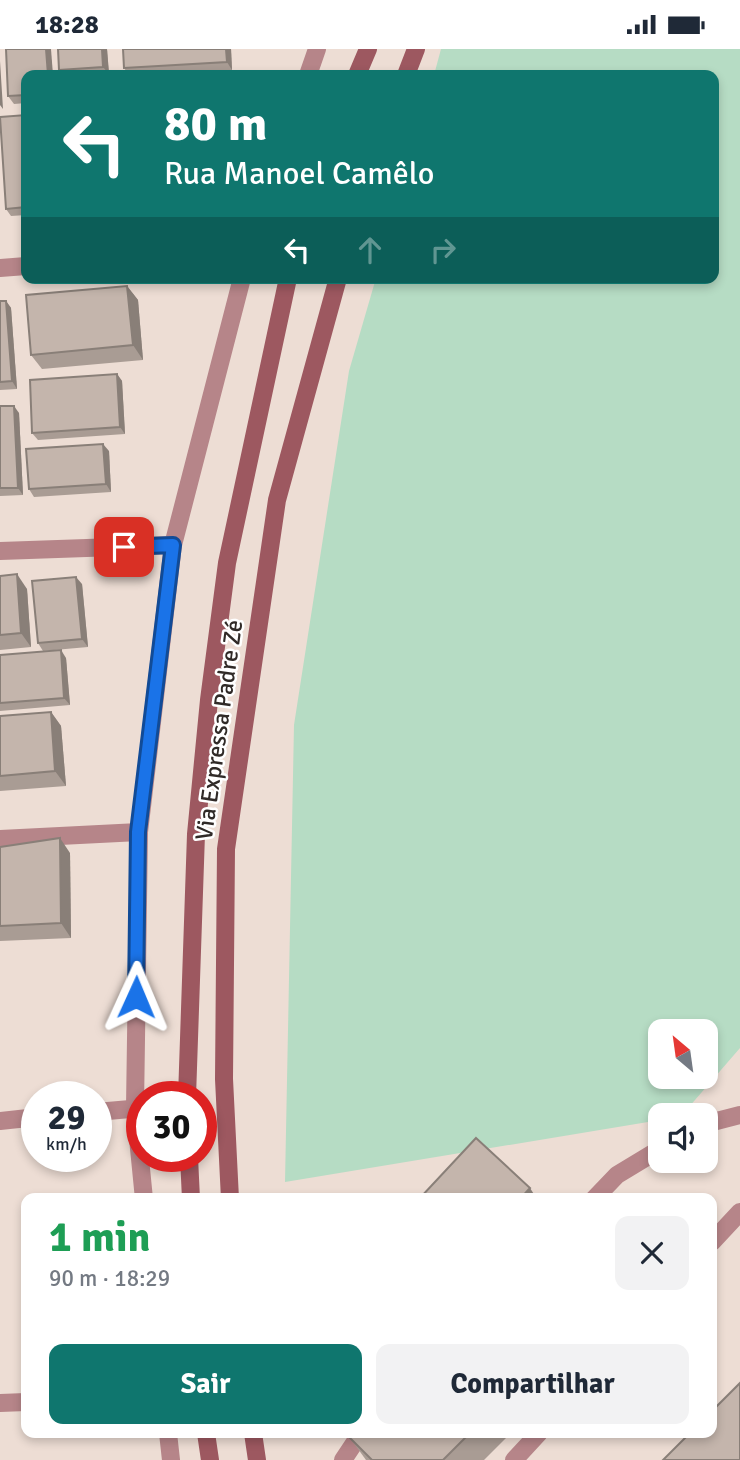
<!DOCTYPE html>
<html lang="pt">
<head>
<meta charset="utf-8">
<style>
  :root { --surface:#fff; --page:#f2f2f3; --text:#1f2937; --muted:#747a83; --accent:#0f766e }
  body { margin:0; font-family:Signika,sans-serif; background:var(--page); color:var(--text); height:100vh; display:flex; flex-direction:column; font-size:26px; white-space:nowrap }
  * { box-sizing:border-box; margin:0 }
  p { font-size:23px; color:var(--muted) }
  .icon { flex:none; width:38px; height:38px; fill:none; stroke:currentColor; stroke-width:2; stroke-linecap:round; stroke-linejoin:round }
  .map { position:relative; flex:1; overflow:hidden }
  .sheet { position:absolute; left:21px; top:1144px; width:696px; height:245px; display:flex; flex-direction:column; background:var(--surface); border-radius:14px; box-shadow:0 4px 10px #0003 }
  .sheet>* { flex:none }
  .banner { position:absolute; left:21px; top:21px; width:698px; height:214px; border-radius:14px; box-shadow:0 4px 10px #0003; background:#0f766e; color:#fff; overflow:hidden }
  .needle { width:46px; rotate:331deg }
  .controls { position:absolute; left:648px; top:970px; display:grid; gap:14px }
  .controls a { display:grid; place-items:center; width:70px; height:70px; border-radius:14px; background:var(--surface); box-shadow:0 4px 10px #0003; font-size:35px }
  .speed { position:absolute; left:21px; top:1032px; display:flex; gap:14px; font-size:35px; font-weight:700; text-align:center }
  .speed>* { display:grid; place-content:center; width:91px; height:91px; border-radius:50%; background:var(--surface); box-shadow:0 4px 10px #0003; line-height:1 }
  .speed small { font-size:18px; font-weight:400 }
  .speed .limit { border:10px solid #d22; background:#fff; color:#111 }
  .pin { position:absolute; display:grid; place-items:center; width:60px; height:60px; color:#fff; margin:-30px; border-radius:14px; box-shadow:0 4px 10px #0006 }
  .me { position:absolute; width:77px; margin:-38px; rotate:1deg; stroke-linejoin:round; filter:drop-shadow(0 0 5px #0008) }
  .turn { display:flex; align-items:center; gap:24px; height:147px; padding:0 28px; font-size:32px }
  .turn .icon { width:91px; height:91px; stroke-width:2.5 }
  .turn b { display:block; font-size:49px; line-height:60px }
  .lanes { display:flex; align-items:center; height:66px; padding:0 28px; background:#0003; justify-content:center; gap:35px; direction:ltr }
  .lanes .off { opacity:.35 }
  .round { display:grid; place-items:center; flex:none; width:74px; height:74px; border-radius:14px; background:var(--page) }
  .overview { display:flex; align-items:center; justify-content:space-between; height:119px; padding:0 28px }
  h1 { font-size:42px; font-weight:700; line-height:52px; color:#1e9e55 }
  .cta { display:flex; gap:14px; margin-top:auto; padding:14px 28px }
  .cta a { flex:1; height:80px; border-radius:14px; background:var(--accent); color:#fff; font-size:28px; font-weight:700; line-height:80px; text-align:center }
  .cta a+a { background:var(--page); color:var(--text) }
  .status { display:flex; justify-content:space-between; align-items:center; height:49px; padding:0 35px; background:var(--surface); direction:ltr }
  .status svg { height:19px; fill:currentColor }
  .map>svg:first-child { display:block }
</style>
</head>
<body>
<div class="status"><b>18:28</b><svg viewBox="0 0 49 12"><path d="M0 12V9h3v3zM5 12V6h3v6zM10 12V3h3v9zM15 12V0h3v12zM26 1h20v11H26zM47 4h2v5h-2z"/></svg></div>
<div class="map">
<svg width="740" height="1411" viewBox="0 0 740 1411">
  <rect width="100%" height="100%" fill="#edddd4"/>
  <path fill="#b6dcc4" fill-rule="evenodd" d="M441 0H740V999L682 1066H660V1071L285 1133 294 676 349 322 376 229H714V26H434ZM660 982H705V1027H660Z"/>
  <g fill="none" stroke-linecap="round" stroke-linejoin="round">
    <g stroke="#b68589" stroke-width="18">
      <polyline points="705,1075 740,1066"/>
      <polyline points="594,1150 617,1126 660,1100"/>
      <polyline points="712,1193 740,1163"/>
      <polyline points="343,1411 355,1393 364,1384"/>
      <polyline points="514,1411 539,1384"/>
    </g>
    <g stroke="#b68589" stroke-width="18">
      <polyline points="308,26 317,0"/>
      <polyline points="0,219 26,217"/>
      <polyline points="0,502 173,496"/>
      <polyline points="0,790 139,783"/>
      <polyline points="96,1063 142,1059"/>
      <polyline points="0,1072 37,1068"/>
      <polyline points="144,1150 135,1059 139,783 173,496 242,229"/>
      <polyline points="0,1354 26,1353"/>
      <polyline points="168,1384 171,1411"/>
    </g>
    <g stroke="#9d5860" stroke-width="18">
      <polyline points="357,26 368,0"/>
      <polyline points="406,26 416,0"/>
      <polyline points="187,1048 196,785 209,651 227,514 288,229"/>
      <polyline points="189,1108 191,1150"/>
      <polyline points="230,1150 224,1030 226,800 277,451 338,229"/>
      <polyline points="206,1384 210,1411"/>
      <polyline points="253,1384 257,1411"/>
    </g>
  </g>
  <g fill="#a99c94">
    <polygon points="107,0 109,25 63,26 59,21"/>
    <polygon points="123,0 231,0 232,21 129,26 124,19"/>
    <polygon points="26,26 26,54 14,55 8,47"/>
    <polygon points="26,66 26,166 11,167 6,160"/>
    <polygon points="127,237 138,251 143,311 42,320 31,306"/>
    <polygon points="0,252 6,252 11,259 17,340 0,341"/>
    <polygon points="117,325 122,332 125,385 38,391 32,384"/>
    <polygon points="0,357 19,364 23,446 0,447"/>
    <polygon points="109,402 111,443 34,448 29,440"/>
    <polygon points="0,527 27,540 31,598 0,601"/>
    <polygon points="82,535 88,598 43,602 38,594"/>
    <polygon points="0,606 66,609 70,656 0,662"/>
    <polygon points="51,663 61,677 66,737 0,742 0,667"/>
    <polygon points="0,798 70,804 71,889 0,892"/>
    <polygon points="355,1384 511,1384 484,1411 366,1411 350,1389"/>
  </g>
  <g fill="#897f78">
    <polygon points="46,0 51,0 53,26 48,26"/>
    <polygon points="102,0 107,0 109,25 103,18"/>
    <polygon points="226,0 231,0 232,21 227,13"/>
    <polygon points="0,12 3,60 0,56"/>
    <polygon points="127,237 138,251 143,311 133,296"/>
    <polygon points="6,252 11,259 17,340 12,332"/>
    <polygon points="117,325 122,332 125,385 120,378"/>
    <polygon points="14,357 19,364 23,446 18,439"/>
    <polygon points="103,395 109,402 111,443 106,435"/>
    <polygon points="17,525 27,540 31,598 21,584"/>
    <polygon points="76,528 82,535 88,598 82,590"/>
    <polygon points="61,601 66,609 70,656 64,649"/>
    <polygon points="51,663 61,677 66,737 55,722"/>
    <polygon points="60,789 70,804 71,889 61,874"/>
    <polygon points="530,1139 537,1150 520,1150"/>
  </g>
  <g fill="#c4b5ac" stroke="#897f78" stroke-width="2">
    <polygon points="6,0 46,0 48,26 26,26 26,46 8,47"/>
    <polygon points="58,0 102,0 103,18 59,21"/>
    <polygon points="123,0 226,0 227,13 124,19"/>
    <polygon points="26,66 26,158 6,160 0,68"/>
    <polygon points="127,237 133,296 31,306 26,246"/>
    <polygon points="0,252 6,252 12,332 0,333"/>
    <polygon points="117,325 120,378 32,384 30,331"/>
    <polygon points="0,357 14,357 18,439 0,439"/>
    <polygon points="103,395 106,435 29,440 26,400"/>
    <polygon points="17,525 21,584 0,586 0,527"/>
    <polygon points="76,528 82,590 38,594 32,532"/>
    <polygon points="61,601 64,649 0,654 0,606"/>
    <polygon points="51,663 55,722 0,727 0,667"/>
    <polygon points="60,789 61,874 0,877 0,798"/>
    <polygon points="476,1089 530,1139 520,1150 419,1150"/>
    <polygon points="740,1334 740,1411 663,1411 690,1384 712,1384 712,1362"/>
    <polygon points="355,1384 470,1384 443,1411 372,1411 350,1389"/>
  </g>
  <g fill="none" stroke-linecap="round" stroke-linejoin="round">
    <g stroke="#114b97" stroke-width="18">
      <polyline id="route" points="124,498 173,496 138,783 136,948"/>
    </g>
    <use href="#route" stroke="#1a73e8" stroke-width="12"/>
  </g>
  <g text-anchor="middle" stroke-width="5" stroke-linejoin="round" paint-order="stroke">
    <g font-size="24" fill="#302a27" stroke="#fff">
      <text transform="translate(219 681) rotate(-82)" y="8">Via Expressa Padre Zé</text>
    </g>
  </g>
</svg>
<div class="controls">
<a><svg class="needle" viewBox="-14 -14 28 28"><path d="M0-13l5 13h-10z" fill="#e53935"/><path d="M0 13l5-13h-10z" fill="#747a83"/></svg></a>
<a><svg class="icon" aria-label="sound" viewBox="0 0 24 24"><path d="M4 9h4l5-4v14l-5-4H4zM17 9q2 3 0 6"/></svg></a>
</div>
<div class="speed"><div>29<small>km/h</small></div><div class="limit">30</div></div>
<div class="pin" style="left:124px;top:498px;background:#d93025"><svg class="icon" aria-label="arrive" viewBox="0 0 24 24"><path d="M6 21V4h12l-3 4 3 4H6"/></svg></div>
<svg class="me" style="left:136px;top:948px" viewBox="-20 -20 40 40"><path d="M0-17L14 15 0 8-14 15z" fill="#1a73e8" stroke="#fff" stroke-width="4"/></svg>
<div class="banner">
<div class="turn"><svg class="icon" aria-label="left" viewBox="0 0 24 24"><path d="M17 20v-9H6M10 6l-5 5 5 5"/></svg><div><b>80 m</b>Rua Manoel Camêlo</div></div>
<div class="lanes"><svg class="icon" aria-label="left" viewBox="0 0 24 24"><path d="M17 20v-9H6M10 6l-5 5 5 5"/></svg><svg class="icon off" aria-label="ahead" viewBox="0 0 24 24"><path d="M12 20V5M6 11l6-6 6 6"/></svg><svg class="icon off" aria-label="right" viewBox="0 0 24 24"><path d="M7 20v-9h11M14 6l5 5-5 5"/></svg></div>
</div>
<section class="sheet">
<div class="overview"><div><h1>1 min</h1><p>90 m · 18:29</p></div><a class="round"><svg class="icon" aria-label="close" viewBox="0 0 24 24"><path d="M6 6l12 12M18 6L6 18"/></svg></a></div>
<div class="cta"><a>Sair</a><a>Compartilhar</a></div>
</section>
</div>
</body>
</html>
